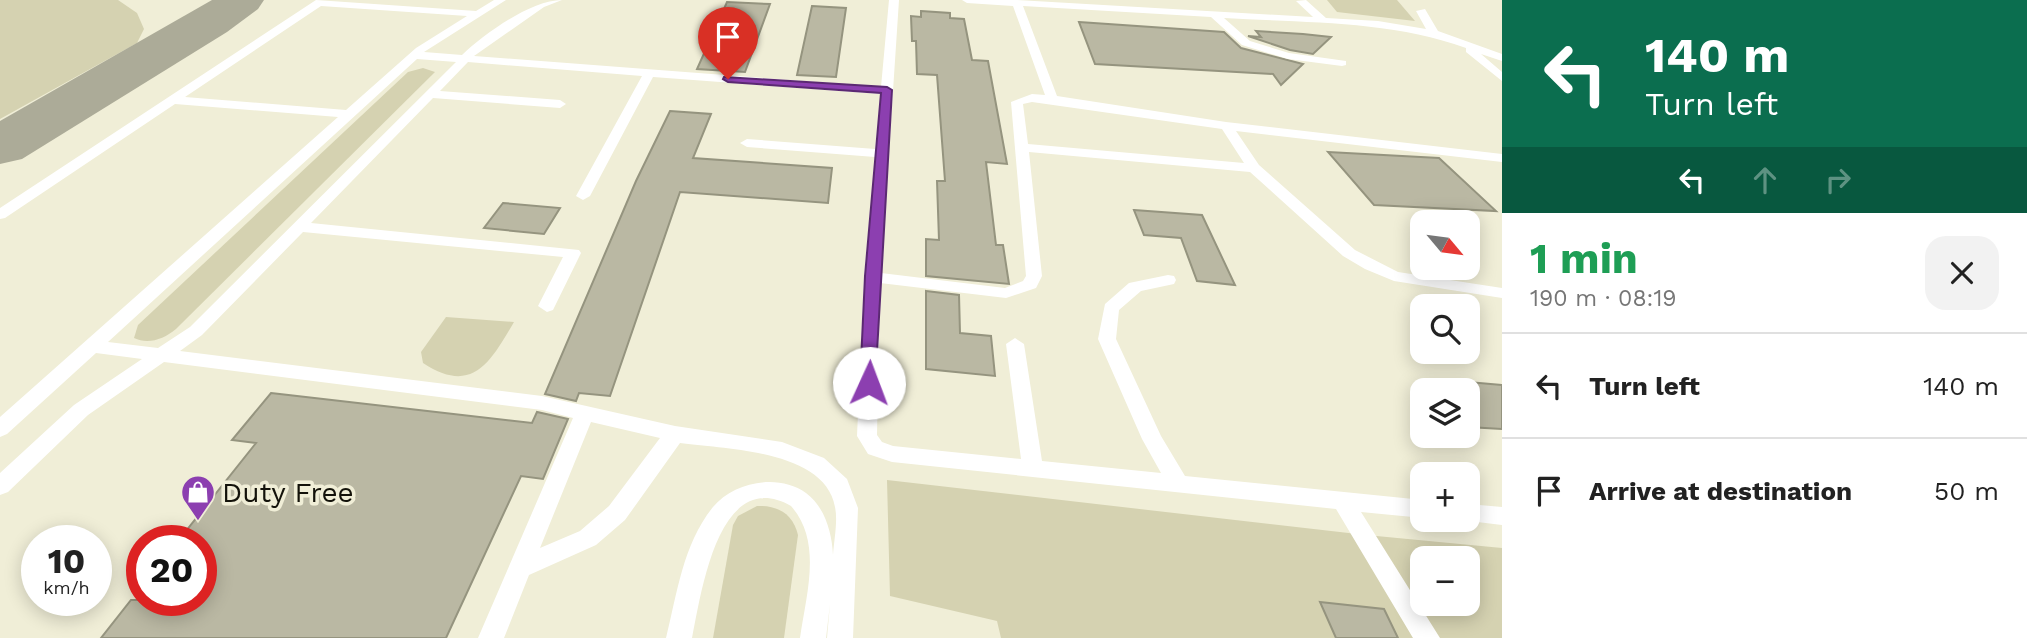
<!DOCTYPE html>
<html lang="en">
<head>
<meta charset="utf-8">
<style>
  :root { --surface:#fff; --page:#f2f2f2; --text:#222; --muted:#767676; --line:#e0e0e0 }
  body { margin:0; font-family:"Work Sans",sans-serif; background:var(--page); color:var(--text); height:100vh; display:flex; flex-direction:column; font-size:26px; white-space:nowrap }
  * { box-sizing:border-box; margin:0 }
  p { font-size:23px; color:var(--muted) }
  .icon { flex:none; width:38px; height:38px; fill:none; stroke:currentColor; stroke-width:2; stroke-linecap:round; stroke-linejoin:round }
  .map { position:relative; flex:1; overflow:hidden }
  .panel { display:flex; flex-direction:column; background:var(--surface); width:525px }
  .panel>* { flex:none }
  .hud { background:#0b6e4f; color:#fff; overflow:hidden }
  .needle { width:46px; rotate:119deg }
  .buttons { position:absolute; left:1410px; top:210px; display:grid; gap:14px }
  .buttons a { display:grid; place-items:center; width:70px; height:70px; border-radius:14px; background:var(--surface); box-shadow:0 4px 18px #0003; font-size:35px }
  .speed { position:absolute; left:21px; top:525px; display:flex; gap:14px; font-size:35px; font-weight:700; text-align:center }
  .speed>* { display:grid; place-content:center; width:91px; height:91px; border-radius:50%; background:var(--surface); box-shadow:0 4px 18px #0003; line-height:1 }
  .speed small { font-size:18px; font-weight:400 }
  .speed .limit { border:10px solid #d22; background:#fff; color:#111 }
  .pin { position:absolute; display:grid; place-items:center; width:60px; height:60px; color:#fff; margin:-72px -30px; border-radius:50% 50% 50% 0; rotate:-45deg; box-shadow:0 0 7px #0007 }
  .pin .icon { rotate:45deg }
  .me { position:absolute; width:77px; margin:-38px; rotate:2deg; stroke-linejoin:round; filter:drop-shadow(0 0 5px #0008) }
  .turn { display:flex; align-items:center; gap:24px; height:147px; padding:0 28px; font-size:32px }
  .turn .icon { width:91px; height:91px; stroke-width:2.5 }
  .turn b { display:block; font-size:49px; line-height:60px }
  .lanes { display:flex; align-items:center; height:66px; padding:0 28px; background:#0003; justify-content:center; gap:35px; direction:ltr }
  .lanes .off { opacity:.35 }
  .round { display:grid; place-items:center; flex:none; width:74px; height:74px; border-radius:21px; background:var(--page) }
  .overview { display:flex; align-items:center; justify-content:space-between; height:119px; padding:0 28px }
  h1 { font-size:42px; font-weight:700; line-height:52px; color:#1e9e55 }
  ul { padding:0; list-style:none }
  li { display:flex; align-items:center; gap:21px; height:105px; padding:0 28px; border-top:2px solid var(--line) }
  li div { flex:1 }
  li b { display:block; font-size:26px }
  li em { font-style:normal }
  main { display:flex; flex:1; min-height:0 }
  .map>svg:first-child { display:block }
</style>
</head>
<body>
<main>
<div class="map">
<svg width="1502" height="638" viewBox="0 0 1502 638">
  <rect width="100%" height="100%" fill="#f0eed7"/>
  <g fill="#d5d2b1" fill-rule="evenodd">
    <polygon points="0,0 118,0 137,13 144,29 137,43 0,119"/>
    <polygon points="1327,0 1397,0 1415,21 1337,12"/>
    <path d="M423 68 435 72 176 329C164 339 148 345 134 338L138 325 408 72Z"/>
    <path d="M446 317 514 322C491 361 473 396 423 363L421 352Z"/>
    <path d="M887 480 1366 535 1502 548V638H1001L997 621 890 596ZM1423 558H1468V604H1423Z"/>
    <path d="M757 506C778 505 793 514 798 535L784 638H713L733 525 738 516Z"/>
  </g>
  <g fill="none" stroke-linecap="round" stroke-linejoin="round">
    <polygon fill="#acab98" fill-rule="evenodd" points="212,0 264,0 258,9 227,32 22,159 0,164 0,121"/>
  </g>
  <g fill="#bab8a3" stroke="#95947f" stroke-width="2">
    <polygon points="727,2 770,4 745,72 697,69"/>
    <polygon points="812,6 846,8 836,77 797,75"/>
    <polygon points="921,11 950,13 950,18 964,19 972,60 988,61 1007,164 986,162 996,245 1003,245 1009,284 926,276 926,239 939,240 937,181 945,181 937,75 917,74 916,41 912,41 911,16 921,17"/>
    <polygon points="1079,22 1224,32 1241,48 1303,64 1281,85 1273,74 1095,64"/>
    <polygon points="1256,31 1303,34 1331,37 1313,54 1290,50 1248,36 1261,37"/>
    <polygon points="670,111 711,114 693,158 832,168 828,203 680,192 610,396 579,393 576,401 545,394 636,181"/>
    <polygon points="1328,152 1439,158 1496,211 1374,205"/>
    <polygon points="503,203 560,208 544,234 484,228"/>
    <polygon points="1134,210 1202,215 1235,285 1197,281 1181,238 1144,235"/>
    <polygon points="926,291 959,295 960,333 991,336 995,376 926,369"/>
    <polygon points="1468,382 1502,385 1502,429 1468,427"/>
    <polygon points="271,393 532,423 537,412 568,419 543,479 521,476 446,638 101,638 131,600 201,600 201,541 178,541 256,443 232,440"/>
    <polygon points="1320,602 1384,609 1398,638 1336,638"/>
  </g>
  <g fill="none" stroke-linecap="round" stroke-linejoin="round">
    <g fill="#fff" fill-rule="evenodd">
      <path d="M316 0 476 11 494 0H506L424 52 462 55C484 34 531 0 562 0L544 7 474 56 881 87 889 0H899L881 273 1005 288 1023 281 1026 276 1011 102 1032 94 1045 95 1013 6 967 3 962 0H1017L1313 17 1296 1 1306 0 1326 18 1378 21 1426 29 1416 11 1425 9 1438 31 1502 54V61L1481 54 1502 72V81L1466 52V48C1389 20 1304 23 1224 18L1250 41 1289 53 1346 61V65L1342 66 1288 59 1242 45 1211 17 1023 6 1057 96 1226 122 1502 154V162L1236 131 1259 165 1355 250 1398 272 1502 288V298L1394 281 1365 269 1343 256 1250 172 1029 152 1042 276 1036 288 1006 298 880 283 877 435 882 442 893 446 1021 459 1006 344 1015 338 1024 344 1042 461 1161 473 1142 439 1098 339 1105 304 1129 283 1168 275 1174 276 1176 280 1174 284 1141 291 1119 310 1116 339 1161 436 1185 476 1423 500V518L1361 512 1440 638H1413L1336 509 892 462 868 454 857 436 864 277 875 157 747 147 740 143 747 139 875 149 881 94 653 77 590 196 583 200 576 196 642 76 468 62 440 91 560 100 566 104 560 108 433 98 311 223 579 250 581 253 553 310 547 312 538 306 563 257 303 232 202 335 180 351 542 396 675 426 782 442 824 458 847 479 858 508 853 638H827L830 604 826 638H800C806 595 823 542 791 506 718 465 701 595 692 638H666C677 594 683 544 713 507 734 482 778 473 806 493 825 507 832 533 833 555 834 540 838 521 835 507 825 450 725 449 680 443L625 520 596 545 529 575 504 638H478L573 418 542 410 164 362 88 415 8 492 0 495V473L74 405 142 359 96 353 7 434 0 437V417L338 117 175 104 5 218 0 219V208ZM321 6 467 16 416 48 346 110 185 97ZM417 59 456 62 190 327 158 348 108 342ZM1032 102 1222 129 1244 163 1028 144 1023 104ZM591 422 660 438 609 506 580 531 540 548Z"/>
      <polygon points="1468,504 1502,507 1502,525 1461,520 1468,520"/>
    </g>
  </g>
  <polygon fill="#8c3fb0" stroke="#5b2972" stroke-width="2" points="724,77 887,87 892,90 875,387 869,389 860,383 865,276 881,93 728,82 723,79"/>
  <defs>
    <g id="shop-pin" transform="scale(1.75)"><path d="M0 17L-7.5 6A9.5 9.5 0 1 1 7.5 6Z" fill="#8c3fb0" stroke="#f0eed7"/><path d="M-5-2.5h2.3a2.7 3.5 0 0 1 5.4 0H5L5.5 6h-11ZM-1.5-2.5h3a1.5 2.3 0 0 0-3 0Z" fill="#fff"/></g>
  </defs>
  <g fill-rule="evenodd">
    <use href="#shop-pin" x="198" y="492"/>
  </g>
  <g text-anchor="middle" stroke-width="7" stroke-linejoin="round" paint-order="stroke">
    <g font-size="28" fill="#13120a" stroke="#f0eed7" text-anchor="start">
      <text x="222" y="502">Duty Free</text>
    </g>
  </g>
</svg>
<div class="buttons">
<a><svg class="needle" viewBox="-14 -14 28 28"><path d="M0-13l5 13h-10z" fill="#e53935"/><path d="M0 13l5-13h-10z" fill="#767676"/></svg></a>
<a><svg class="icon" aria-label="search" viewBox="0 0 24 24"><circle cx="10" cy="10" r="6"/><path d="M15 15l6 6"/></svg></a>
<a><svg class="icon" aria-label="layers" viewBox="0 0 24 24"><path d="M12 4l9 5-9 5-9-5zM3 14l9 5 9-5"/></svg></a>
<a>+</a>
<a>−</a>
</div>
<div class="speed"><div>10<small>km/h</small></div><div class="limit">20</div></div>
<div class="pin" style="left:728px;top:79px;background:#d93025"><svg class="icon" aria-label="arrive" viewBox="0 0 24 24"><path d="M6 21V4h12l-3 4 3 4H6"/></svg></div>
<svg class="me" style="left:869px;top:383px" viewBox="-20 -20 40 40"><circle r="19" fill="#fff"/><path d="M0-13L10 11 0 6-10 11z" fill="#8c3fb0"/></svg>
</div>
<section class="panel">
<div class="hud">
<div class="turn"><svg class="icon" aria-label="left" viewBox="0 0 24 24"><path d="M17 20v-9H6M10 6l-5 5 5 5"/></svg><div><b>140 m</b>Turn left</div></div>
<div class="lanes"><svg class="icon" aria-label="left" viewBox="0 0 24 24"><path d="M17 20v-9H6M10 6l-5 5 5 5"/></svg><svg class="icon off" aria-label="ahead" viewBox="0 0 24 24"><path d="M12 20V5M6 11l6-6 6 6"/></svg><svg class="icon off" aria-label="right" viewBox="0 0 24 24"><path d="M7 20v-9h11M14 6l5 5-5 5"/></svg></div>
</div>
<div class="overview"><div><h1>1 min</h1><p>190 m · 08:19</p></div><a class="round"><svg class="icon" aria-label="close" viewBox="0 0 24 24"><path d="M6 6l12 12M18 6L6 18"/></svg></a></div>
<ul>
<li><svg class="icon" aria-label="left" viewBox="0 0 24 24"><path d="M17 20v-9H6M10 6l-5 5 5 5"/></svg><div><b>Turn left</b></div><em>140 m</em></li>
<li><svg class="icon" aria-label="arrive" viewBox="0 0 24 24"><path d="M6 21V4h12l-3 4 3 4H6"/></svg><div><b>Arrive at destination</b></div><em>50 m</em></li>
</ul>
</section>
</main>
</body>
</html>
